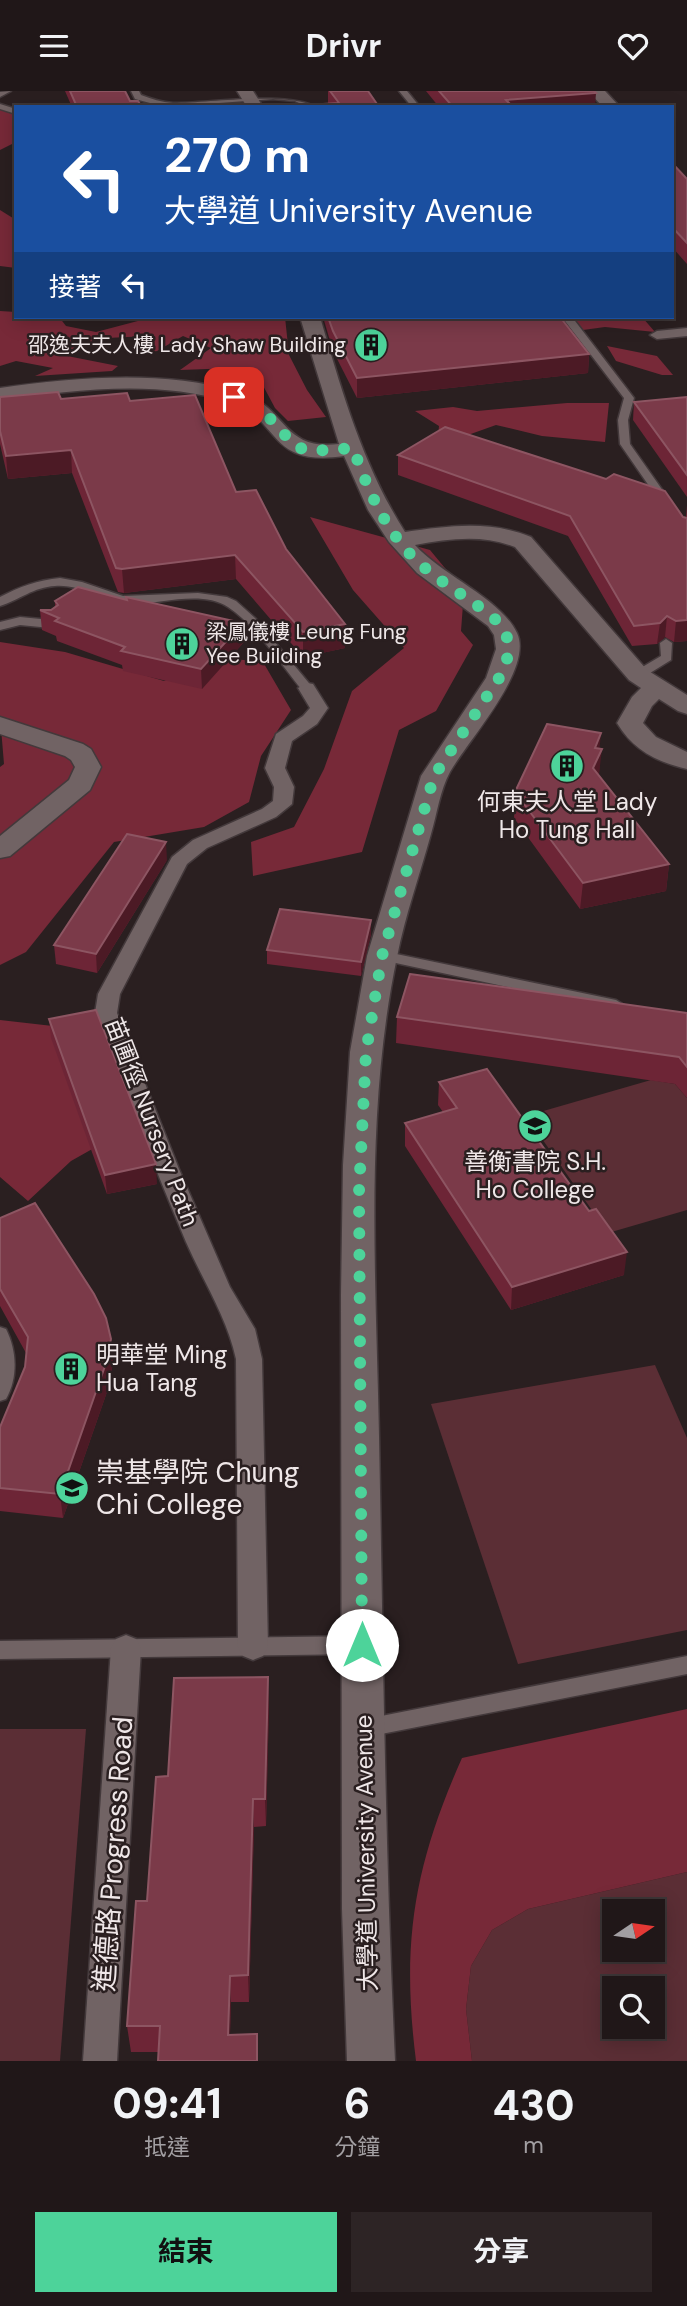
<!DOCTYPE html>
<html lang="zh-TW">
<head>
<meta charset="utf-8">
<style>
  :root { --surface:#201718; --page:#2d2425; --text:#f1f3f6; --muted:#a29fa2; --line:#3d3637; --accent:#4dd39a }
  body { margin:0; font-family:"DM Sans","Noto Sans TC",sans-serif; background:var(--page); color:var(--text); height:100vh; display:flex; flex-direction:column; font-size:26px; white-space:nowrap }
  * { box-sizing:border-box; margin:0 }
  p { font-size:23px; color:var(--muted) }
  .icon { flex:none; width:38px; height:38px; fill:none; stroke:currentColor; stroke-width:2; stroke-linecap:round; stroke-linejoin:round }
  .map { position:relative; height:1970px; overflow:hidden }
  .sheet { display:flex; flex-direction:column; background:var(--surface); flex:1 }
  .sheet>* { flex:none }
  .guide { position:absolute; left:14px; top:14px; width:660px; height:214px; border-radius:0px; box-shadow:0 4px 18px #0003,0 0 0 2px var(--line); background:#1a4fa0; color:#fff; overflow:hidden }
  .needle { width:46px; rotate:77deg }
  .tools { position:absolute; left:602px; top:1808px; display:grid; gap:14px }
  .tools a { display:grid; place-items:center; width:63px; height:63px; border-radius:0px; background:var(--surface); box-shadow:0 4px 18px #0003,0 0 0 2px var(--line); font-size:35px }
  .pin { position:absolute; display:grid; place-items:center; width:60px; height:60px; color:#fff; margin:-30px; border-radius:14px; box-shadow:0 4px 10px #0006 }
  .me { position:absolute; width:77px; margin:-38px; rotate:0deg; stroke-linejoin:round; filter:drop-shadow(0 0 5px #0008) }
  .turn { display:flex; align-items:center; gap:24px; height:147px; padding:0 35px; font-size:32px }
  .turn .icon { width:91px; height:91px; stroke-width:2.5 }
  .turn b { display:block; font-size:49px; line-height:60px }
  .then { display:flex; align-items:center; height:66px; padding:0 35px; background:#0003; gap:14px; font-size:26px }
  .eta { display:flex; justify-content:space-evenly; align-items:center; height:119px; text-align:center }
  .eta b { font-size:42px; font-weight:700; line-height:49px }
  .primary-button { display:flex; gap:14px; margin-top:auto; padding:14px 35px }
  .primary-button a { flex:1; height:80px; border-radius:0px; background:var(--accent); color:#111; font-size:28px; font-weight:700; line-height:80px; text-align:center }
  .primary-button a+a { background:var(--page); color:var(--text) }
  header { display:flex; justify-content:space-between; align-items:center; height:91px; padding:0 35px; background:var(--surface); font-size:32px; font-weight:700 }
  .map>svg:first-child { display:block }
</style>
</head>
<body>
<header><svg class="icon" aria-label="menu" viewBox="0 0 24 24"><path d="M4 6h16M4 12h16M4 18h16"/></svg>Drivr<svg class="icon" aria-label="heart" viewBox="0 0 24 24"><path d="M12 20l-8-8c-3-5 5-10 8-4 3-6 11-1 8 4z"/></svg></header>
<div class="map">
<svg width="687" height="1970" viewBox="0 0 687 1970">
  <rect width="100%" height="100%" fill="#2a1f20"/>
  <g fill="#5b2e35" fill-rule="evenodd">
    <polygon points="651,989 675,993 687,1007 687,1119 608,1142 526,1025"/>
    <polygon points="655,1274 687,1347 687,1539 518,1573 431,1313"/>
    <polygon points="0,1638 86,1638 60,1970 0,1970"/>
    <path d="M687 1781V1970H472L466 1918 471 1875 492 1839 528 1818ZM614 1820H653V1858H614ZM614 1897H653V1936H614Z"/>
  </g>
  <g fill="#772938">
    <polygon points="0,18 16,23 16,51 0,59"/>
    <polygon points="0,119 16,129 16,177 0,175"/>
    <polygon points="0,220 16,221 16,226 59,226 66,235 96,241 153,226 285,226 289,264 307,299 326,326 288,330 275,317 260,289 235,277 180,279 211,257 183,245 157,260 137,264 148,245 107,247 57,263 118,275 112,280 35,285 53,277 16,270 0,275"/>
    <polygon points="573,226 642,226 655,241 605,236 583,239"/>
    <polygon points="607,255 657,265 673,284 662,284 616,270"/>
    <polygon points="567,312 609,312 605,351 542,345 496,334 437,355 439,335 415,320 453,316 477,320"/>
    <polygon points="310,426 430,459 464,500 461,540 473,554 436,620 399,639 362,761 253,785 251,751 294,736 324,678 352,600 404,557 353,499"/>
    <polygon points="0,551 65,561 164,590 214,566 263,571 291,619 261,665 249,711 204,736 114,751 26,861 0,874 0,676 4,673 0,625"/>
    <polygon points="0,929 88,939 126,1039 71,1070 28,1110 0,1086"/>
    <path d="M687 1618V1781L528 1818 492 1839 471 1875 466 1918 472 1970H416C401 1851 414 1775 462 1667Z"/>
  </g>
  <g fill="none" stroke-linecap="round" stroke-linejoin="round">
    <g stroke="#43393b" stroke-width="3">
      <g id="service">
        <polygon points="11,0 0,6 0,1"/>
        <path d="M131 0H139L141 4C151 8 162 11 173 12 210 12 287 0 316 16H307L295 10 273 8 165 16 135 8Z"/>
        <polygon points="399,0 407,0 420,16 412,16"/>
        <polygon points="0,13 16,18 16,23 0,18"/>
        <polygon points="562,226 572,226 634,307 628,329 630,353 687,434 687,445 683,444 620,353 618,329 624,307"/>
        <path d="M60 487 82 491 123 505 198 502 227 506 236 510 255 527 313 597 307 601 303 600C281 574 256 534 228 516 202 499 161 513 133 513 106 512 82 493 55 495 34 496 19 509 0 515V506C19 496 38 489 60 487Z"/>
        <polygon points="20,526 51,529 57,533 51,537 20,534 0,539 0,531"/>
        <polygon points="666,548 672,552 671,569 642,587 634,587 634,581 661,565 660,552"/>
        <polygon points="382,860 616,909 624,914 616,919 377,868 375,865 377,862"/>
        <path d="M0 1236 6 1238C17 1260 18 1287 6 1308L0 1310Z"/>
        <polygon points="362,1545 369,1548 372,1554 369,1560 362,1563 0,1568 0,1550"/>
        <polygon points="687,1565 687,1583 366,1646 359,1644 355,1637 359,1630 366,1628"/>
      </g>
    </g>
    <g stroke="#43393b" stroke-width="3">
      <g id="pedestrian">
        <polygon points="687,237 687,245 657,248 650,244 657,240"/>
        <path d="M307 592 313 593 328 617 317 633 292 650 285 677 294 696 292 713 276 726 207 757 187 773 120 903 117 922 179 1078 230 1196 255 1238 262 1268 268 1556 263 1565 253 1569 243 1565 238 1556 236 1268C227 1226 203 1190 186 1151 154 1075 124 999 95 922L98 903 172 766 193 749 262 718 273 710 274 696 265 677 276 643 303 625 310 617 298 597Z"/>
        <polygon points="126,1544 136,1548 141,1557 117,1970 83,1970 111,1557 116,1548"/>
      </g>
    </g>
    <g stroke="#43393b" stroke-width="3">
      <g id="minor">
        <polygon points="237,0 253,0 263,16 247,16"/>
        <polygon points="588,0 605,0 620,16 603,16"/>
        <path d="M300 226H320C342 301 363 375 405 441 449 435 489 429 531 446L647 579 687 604V623L678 620 659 608 652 615 643 632 656 646 687 661V678C657 671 633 659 617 632L632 606 641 597 629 589 515 456C482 443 449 448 415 454 442 484 501 508 517 542 534 578 468 649 450 681 440 699 437 723 431 743 420 783 405 825 397 866 364 1022 376 1187 379 1345 383 1554 385 1762 395 1970H347L342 1818 341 1204 343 1074 350 961 367 865 421 685 486 587 496 558 494 544 488 535 417 482 389 451 368 419 344 365C266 376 283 329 229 311 157 288 73 299 0 309V297C79 286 162 279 240 301 288 316 281 360 339 353Z"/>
        <polygon points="0,626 83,653 91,658 101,676 90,699 10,765 0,767 0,745 69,689 75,676 71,669 65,665 0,643"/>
      </g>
    </g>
    <use href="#service" fill="#716364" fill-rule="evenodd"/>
    <use href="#pedestrian" fill="#716364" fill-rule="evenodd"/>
    <use href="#minor" fill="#716364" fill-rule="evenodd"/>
  </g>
  <g fill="#6d2536">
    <polygon points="65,0 125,0 130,10 142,16 72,16"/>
    <polygon points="328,0 368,0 379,16 308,16 308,14 328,13"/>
    <polygon points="426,0 594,0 595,16 439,16"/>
    <polygon points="672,72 687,88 687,173 672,156"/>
    <polygon points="323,226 560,226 589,263 588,282 357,307 333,260"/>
    <polygon points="0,306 130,310 236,401 286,458 345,557 303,566 236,488 124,502 118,501 72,382 8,388 0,353"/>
    <polygon points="687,306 687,406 633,329 634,311"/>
    <polygon points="398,364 686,426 687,414 687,550 674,551 665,546 657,553 632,555 568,445 398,384"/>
    <polygon points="126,506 243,532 244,551 202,598 123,580 122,574 57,550 56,545 42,539 40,519 51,519 55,516 55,510 126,509"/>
    <polygon points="600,658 599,684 669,773 666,800 580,818 514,727 515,701"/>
    <polygon points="167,769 97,882 56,873 54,854"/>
    <polygon points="371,829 371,843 361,885 267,873 267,859"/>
    <polygon points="687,922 687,1007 675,993 396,952 397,926"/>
    <polygon points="49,928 157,1093 107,1103 51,947"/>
    <polygon points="439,991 624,1184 511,1219 405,1055 405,1032 443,1021 438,1014"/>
    <polygon points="0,1127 111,1248 113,1272 108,1298 63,1427 0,1420 0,1336 25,1276 26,1262 0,1215"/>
    <polygon points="269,1614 266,1735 254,1736 249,1911 231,1911 230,1943 257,1943 258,1970 158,1970 159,1961 131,1961 127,1935 168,1685"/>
  </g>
  <g fill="#4c1a25">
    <polygon points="596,2 595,16 506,16 506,9"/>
    <polygon points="589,263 588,282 357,307 357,287"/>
    <polygon points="71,359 72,382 8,388 6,365"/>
    <polygon points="235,464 236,488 124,502 122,478"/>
    <polygon points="667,525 665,546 657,553 660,532"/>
    <polygon points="687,529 687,550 674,551 676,530"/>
    <polygon points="243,532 244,551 202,598 201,578"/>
    <polygon points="345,533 345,557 303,566 303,541"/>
    <polygon points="601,642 599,663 602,658 599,683 591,703 595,657"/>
    <polygon points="166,751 167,769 97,882 96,863"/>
    <polygon points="669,773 666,800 580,818 583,792"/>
    <polygon points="371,829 371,843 361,885 361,871"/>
    <polygon points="156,1073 157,1093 107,1103 105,1084"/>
    <polygon points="627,1161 624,1184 511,1219 512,1196"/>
    <polygon points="111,1248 113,1272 108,1298 63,1427 60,1403"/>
    <polygon points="268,1586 269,1614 266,1735 265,1708"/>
    <polygon points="253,1708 254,1736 249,1911 248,1884"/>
    <polygon points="230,1885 231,1911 229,1970 228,1944"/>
  </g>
  <g fill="#7b3a49" stroke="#8d5562" stroke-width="2">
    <polygon points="70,0 125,0 130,10 138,10 142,16 77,16"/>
    <polygon points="330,0 368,0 379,16 309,16 308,14 339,12"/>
    <polygon points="439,0 594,0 596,2 506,9 513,16 453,16"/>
    <polygon points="672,72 687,88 687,152 672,136"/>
    <polygon points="328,226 560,226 589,263 357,287 333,240"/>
    <polygon points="58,301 61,308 127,302 130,310 195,304 236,401 256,399 286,458 345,533 303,541 235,464 122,478 116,477 71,359 6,365 0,340 0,306"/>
    <polygon points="687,306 687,384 634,311"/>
    <polygon points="445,336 606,388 614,383 665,400 683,426 687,427 687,529 676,530 667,525 660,532 634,535 570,425 398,364"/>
    <polygon points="78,496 127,509 126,506 243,532 201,578 121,560 125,556 55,530 59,527 40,519 51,519 58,514 55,510"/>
    <polygon points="547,633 601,642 595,657 602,658 593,677 669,773 583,792 515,701"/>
    <polygon points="127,743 166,751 96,863 54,854"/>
    <polygon points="280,818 371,829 361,871 267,859"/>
    <polygon points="410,883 687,922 687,976 679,966 397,926"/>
    <polygon points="96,919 156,1073 105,1084 49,928"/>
    <polygon points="487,978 589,1120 596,1118 627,1161 512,1196 405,1032 457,1017 439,991"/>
    <polygon points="35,1112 94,1203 106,1227 111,1248 105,1275 60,1403 0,1397 0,1336 25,1276 28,1246 0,1198 0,1127"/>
    <polygon points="268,1586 265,1708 253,1708 248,1884 230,1885 228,1944 257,1943 257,1970 158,1970 160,1935 127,1935 136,1810 147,1810 156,1686 168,1685 174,1587"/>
  </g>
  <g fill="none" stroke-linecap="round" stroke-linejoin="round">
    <path stroke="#4dd39a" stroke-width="12" stroke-dasharray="0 21.6" d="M234 306 263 320 296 356 313 360 353 357C368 398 384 438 416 469 440 492 472 508 497 530 514 549 510 566 499 587L434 685 382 865 366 961 359 1101 362 1554"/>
  </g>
  <defs>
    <g id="building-disc" transform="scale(1.75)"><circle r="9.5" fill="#4dd39a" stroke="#2a1f20"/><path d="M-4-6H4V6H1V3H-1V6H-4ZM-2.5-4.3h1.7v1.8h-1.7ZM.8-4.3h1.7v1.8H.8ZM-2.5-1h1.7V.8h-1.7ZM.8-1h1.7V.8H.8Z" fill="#111"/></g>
    <g id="university-disc" transform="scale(1.75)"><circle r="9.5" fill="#4dd39a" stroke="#2a1f20"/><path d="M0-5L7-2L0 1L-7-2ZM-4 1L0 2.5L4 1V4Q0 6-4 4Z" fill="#111"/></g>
  </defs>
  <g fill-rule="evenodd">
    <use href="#building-disc" x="371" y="254"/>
    <use href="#building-disc" x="182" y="553"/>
    <use href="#building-disc" x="567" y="675"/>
    <use href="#university-disc" x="535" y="1035"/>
    <use href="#building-disc" x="71" y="1278"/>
    <use href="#university-disc" x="72" y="1397"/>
  </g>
  <g text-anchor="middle" stroke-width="5" stroke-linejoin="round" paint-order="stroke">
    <g font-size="21" fill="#efe7e8" stroke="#2a1f20" text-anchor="end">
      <text x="346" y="261">邵逸夫夫人樓 Lady Shaw Building</text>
      <text x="206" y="548" text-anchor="start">梁鳳儀樓 Leung Fung<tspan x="206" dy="24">Yee Building</tspan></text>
    </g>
    <g font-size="24" fill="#efe7e8" stroke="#2a1f20">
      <text x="567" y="719">何東夫人堂 Lady<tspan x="567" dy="28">Ho Tung Hall</tspan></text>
      <text x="535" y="1079">善衡書院 S.H.<tspan x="535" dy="28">Ho College</tspan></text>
      <text x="96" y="1272" text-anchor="start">明華堂 Ming<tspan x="96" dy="28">Hua Tang</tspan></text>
    </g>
    <g font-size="24" fill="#efe7e8" stroke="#2a1f20">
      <text transform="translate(152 1031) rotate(69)" y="8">苗圃徑 Nursery Path</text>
      <text transform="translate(366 1762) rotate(-91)" y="8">大學道 University Avenue</text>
    </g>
    <g font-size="28" fill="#efe7e8" stroke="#2a1f20" text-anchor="start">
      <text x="96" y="1391">崇基學院 Chung<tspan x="96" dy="32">Chi College</tspan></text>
    </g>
    <g font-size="28" fill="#efe7e8" stroke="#2a1f20">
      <text transform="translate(113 1763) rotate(-86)" y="10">進德路 Progress Road</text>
    </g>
  </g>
</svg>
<div class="tools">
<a><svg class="needle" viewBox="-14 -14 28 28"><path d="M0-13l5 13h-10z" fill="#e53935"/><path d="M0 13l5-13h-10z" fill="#a29fa2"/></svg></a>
<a><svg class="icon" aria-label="search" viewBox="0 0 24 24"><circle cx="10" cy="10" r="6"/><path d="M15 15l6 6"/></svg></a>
</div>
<div class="pin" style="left:234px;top:306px;background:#d93025"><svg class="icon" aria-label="arrive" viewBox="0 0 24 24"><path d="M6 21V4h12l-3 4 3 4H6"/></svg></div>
<svg class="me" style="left:362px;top:1554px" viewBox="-20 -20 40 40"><circle r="19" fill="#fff"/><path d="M0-13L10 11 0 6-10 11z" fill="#4dd39a"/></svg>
<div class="guide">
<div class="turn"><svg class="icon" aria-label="left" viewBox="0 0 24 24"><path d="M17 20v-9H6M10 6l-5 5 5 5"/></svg><div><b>270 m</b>大學道 University Avenue</div></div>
<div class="then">接著<svg class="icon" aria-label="left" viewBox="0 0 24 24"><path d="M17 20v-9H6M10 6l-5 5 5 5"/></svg></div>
</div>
</div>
<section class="sheet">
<div class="eta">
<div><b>09:41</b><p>抵達</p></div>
<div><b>6</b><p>分鐘</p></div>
<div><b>430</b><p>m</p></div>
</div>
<div class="primary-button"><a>結束</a><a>分享</a></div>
</section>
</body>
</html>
